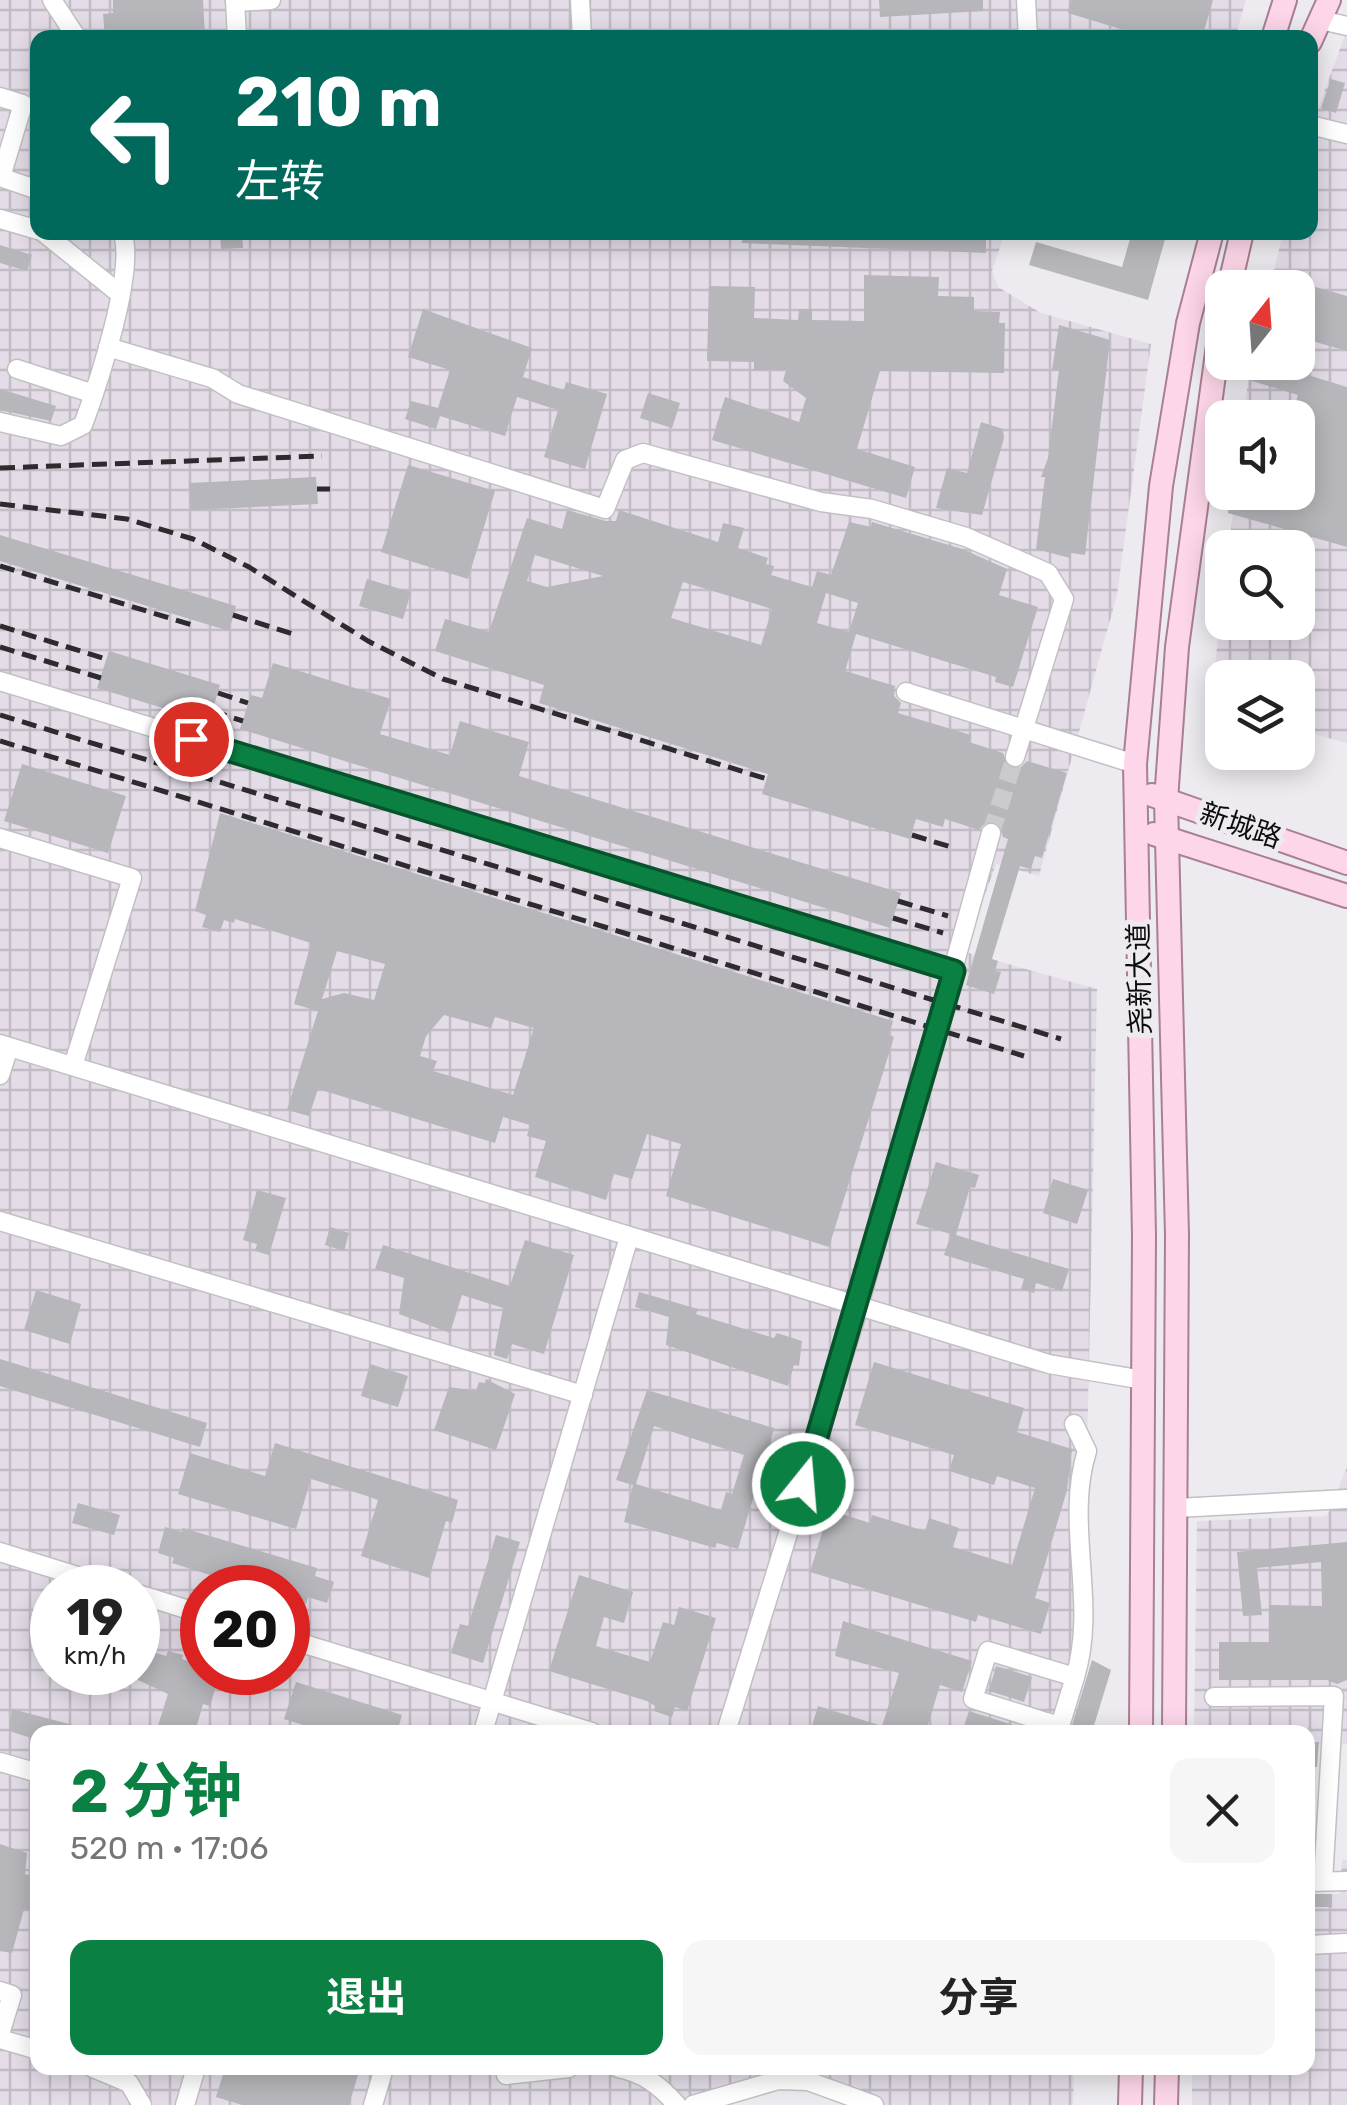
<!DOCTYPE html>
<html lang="zh">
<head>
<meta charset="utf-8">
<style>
  :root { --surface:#fff; --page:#f6f6f6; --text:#222; --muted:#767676; --accent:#0b8043 }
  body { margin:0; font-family:Rubik,"Noto Sans SC",sans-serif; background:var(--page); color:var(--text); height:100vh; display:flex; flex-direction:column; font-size:38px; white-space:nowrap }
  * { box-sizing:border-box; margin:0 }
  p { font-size:32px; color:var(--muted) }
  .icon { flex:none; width:55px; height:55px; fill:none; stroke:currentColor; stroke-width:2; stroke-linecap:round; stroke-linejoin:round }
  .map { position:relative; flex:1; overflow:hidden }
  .side { position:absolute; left:30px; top:1725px; width:1285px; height:350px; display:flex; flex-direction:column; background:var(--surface); border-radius:20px; box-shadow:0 5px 25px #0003 }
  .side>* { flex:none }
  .banner { position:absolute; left:30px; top:30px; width:1288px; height:210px; border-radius:20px; box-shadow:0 5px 25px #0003; background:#00695c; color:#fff; overflow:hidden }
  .needle { width:65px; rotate:17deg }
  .tools { position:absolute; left:1205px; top:270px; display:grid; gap:20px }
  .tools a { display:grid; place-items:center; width:110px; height:110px; border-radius:20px; background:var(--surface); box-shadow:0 5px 25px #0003; font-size:50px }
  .speed { position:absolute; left:30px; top:1565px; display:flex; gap:20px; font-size:50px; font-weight:700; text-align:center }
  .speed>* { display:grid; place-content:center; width:130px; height:130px; border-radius:50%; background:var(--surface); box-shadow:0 5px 25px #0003; line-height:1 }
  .speed small { font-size:25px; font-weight:400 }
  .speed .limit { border:15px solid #d22; background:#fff; color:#111 }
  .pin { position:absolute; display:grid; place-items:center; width:85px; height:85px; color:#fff; margin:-42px; border:5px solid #fff; border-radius:50%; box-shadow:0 2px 10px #0007 }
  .me { position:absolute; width:110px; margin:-55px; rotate:17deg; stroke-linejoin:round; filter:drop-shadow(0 0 8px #0008) }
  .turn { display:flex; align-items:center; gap:35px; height:210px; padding:0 40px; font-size:45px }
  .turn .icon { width:130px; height:130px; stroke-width:2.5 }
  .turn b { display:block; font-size:70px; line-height:85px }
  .round { display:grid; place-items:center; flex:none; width:105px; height:105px; border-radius:20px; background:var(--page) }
  .head { display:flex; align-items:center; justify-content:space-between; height:170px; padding:0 40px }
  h1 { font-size:60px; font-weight:700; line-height:75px; color:var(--accent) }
  .primary-button { display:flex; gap:20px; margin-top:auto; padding:20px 40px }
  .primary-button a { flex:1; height:115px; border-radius:20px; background:var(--accent); color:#fff; font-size:40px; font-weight:700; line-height:115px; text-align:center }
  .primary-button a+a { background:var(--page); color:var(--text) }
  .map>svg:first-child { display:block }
</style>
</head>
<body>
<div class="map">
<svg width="1347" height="2105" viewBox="0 0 1347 2105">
  <defs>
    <pattern id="industrial-grid" width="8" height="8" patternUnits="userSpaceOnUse" patternTransform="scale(2.5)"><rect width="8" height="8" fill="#e4dde8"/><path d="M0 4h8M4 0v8" fill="none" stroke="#c2bcc6"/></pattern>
  </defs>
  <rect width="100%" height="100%" fill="#eeebf0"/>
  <g fill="url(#industrial-grid)" fill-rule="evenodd">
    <path d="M0 0H1246L1235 38H38V232L1005 233 992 271 998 287 1041 313 1151 344 1117 595 1039 876 996 864 965 952 1097 989 1081 1732H38V2068H1074L1073 2105H860L802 2085 709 2105H0ZM52 1588H138V1672H52ZM202 1588H288V1672H202Z"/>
    <polygon points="1347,29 1347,743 1298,730 1298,678 1222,678 1222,733 1208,730 1222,601 1222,622 1298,622 1298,548 1229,547 1235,493 1298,492 1298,418 1243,417 1251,363 1298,362 1298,288 1270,287 1283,233 1310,232 1310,131"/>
    <polygon points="1347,1467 1347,1744 1308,1744 1308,1732 1194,1732 1197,1521 1327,1516"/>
    <polygon points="1342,1860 1347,1860 1347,2105 1192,2105 1192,2068 1308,2068 1308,1894 1340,1894"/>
  </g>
  <g fill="#b6b6bb" fill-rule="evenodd">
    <polygon points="113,0 203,0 205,35 105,38 103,14 113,13"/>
    <polygon points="879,0 983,0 983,11 880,17"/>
    <polygon points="1071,0 1213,0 1202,38 1150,38 1068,13"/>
    <polygon points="1331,79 1345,83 1336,113 1321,108"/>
    <polygon points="220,232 242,232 243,248 221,249"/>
    <polygon points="742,232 986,232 986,253 742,243"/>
    <polygon points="1132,232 1167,232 1148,300 1029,265 1036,242 1122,267"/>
    <polygon points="0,245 32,255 27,271 0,263"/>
    <polygon points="864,275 939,277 938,296 974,297 974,311 1000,312 999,323 1005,323 1004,373 880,371 857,449 915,467 906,498 712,440 725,397 799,422 806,398 783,381 786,370 754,370 754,362 707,361 709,286 755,287 754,318 798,320 799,309 812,309 812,320 864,321"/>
    <polygon points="1298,282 1347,296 1347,351 1298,337"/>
    <polygon points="423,309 532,348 523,377 564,390 566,382 607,394 585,469 544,457 558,410 517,397 505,436 440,416 436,429 405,419 411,401 438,408 450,370 408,357"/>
    <polygon points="1059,325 1110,340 1085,555 1071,553 1070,558 1036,549 1045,477 1041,477 1048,458 1059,370 1052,370"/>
    <polygon points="1234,365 1286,377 1288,369 1347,387 1347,547 1228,513 1230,492 1298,492 1298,418 1291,418 1298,395 1232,375"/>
    <polygon points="0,389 56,406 51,421 0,410"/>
    <polygon points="648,393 680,403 672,428 640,418"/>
    <polygon points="981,422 1003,429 1004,438 982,515 936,508 947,468 967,473"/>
    <polygon points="408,465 495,491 468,579 381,552"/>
    <polygon points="316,477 318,504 191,510 189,483"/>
    <path d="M567 510 606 521H616L619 510 718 542 723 523 744 528 738 548 768 558 766 564 774 566 771 575 812 587 817 571 831 575 849 522 871 527 872 522 962 549 1007 569 999 595 1038 607 1013 687 995 682 996 677 856 634 845 671 895 686 894 696 901 703 898 713 971 735 969 742 1003 753 1010 769H1019L1027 761 1067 773 1042 858 1035 856 1031 869 1020 866 992 959 998 961 995 971 1001 972 994 994 966 985 1008 839 1003 837 999 824 987 821 979 830 945 819 943 827 916 819 910 839 762 794 768 774 539 703 544 685 435 651 445 619 489 632 527 518 562 529ZM535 555 603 576 547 587 527 581ZM683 582 772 609 761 645 671 618ZM826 593 858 603 849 632 817 623Z"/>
    <polygon points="0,535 236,606 229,631 0,561"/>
    <polygon points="367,579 411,592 403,619 359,606"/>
    <polygon points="109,651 220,685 209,722 97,688"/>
    <polygon points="273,663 391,699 380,734 450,755 460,721 515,738 529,742 519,776 901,893 890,928 240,729 251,695 262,698"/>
    <polygon points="22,764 126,796 108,853 4,821"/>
    <path d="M220 813 893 1021 889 1035 894 1037 829 1247 666 1196 681 1144 647 1134 632 1179 614 1174 606 1200 535 1177 546 1141 527 1136 530 1125 503 1117 495 1143 318 1089 309 1116 287 1110 318 1011 294 1004 311 943 235 919 234 923 224 920 220 932 202 927 206 915 195 911ZM337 951 385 964 374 1000 344 993 322 999ZM444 1015 491 1028 495 1017 534 1028 513 1095 433 1071 437 1061 420 1056 426 1036Z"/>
    <polygon points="936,1162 979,1175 975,1188 970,1187 956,1235 1069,1269 1062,1291 1036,1283 1034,1293 1021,1289 1024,1279 944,1255 951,1234 916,1224"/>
    <polygon points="1053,1179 1088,1190 1077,1224 1043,1213"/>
    <polygon points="257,1190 286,1198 269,1255 255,1251 257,1244 243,1240"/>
    <polygon points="330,1227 349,1233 344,1251 325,1245"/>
    <polygon points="525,1240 574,1255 544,1354 512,1344 507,1359 494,1355 503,1308 462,1295 450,1333 399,1314 404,1278 375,1269 383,1245 510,1286"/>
    <polygon points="36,1290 81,1304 70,1344 24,1330"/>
    <polygon points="639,1292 698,1309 696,1314 774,1338 777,1333 802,1341 799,1366 794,1365 788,1386 666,1345 669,1317 635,1307"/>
    <polygon points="0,1359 207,1423 200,1447 0,1386"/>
    <polygon points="874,1362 1024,1408 1017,1432 1072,1449 1067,1490 1035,1598 1050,1603 1041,1634 978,1615 976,1622 810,1572 829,1510 870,1523 872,1515 925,1531 929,1518 959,1528 953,1547 1012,1565 1035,1488 997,1476 994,1485 949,1471 954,1455 855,1425"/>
    <polygon points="370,1364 408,1376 398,1407 361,1396"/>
    <polygon points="486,1379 515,1394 496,1450 434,1430 449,1387 476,1391 479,1382 485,1383"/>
    <path d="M647 1390 774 1428 738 1549 717 1543 715 1548 624 1522 633 1485 616 1480ZM654 1426 744 1455 732 1494 726 1492 721 1510 636 1484Z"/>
    <polygon points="275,1443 458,1500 452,1523 446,1521 429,1578 361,1556 378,1500 367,1496 311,1479 296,1529 178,1494 190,1453 265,1476"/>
    <polygon points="78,1503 120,1515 114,1535 72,1523"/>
    <polygon points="165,1527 182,1532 183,1528 317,1568 315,1576 334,1582 327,1603 308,1597 306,1604 288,1599 288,1588 251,1588 172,1563 174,1558 158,1553"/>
    <polygon points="496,1535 520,1542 483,1663 451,1653 460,1624 468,1626"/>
    <polygon points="1347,1542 1347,1680 1337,1684 1327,1680 1219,1680 1219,1642 1269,1642 1269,1605 1322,1606 1321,1562 1257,1568 1262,1615 1243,1616 1237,1552"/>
    <polygon points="579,1575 633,1592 624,1623 604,1617 596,1646 650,1662 663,1622 674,1625 679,1607 716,1618 687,1711 675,1707 672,1717 654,1711 655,1706 647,1701 549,1671"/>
    <polygon points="843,1621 972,1661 962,1692 940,1685 926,1731 810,1732 818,1706 882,1726 899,1673 835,1656"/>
    <polygon points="138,1647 166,1656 168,1651 183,1655 182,1659 202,1666 202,1672 220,1672 210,1706 203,1704 195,1732 156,1732 168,1694 138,1680"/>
    <polygon points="1092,1660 1111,1670 1092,1732 1070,1732"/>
    <polygon points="996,1666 1032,1677 1024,1702 989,1691"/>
    <polygon points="296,1682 402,1715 397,1732 325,1732 284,1719"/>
    <polygon points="12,1709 88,1729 88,1732 38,1732 38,1738 31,1738 9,1731"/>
    <polygon points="969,1711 1013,1725 1010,1732 962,1732"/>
    <polygon points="1308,1742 1319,1742 1317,1767 1308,1767"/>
    <polygon points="0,1844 27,1853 25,1874 38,1878 38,1913 24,1909 12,1953 0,1951"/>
    <rect x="1310" y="1894" width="22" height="13"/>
    <polygon points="225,2068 360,2068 349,2105 242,2105 216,2097"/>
  </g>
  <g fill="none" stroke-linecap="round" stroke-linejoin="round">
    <polyline stroke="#cccace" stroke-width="18" stroke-dasharray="18 9" stroke-linecap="butt" points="991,833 1015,757"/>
    <g stroke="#c3c0c4" stroke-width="21">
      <g id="minor">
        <polyline points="52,0 77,38"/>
        <polyline points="235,0 237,38"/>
        <polyline points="580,0 582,38"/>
        <polyline points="1026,0 1028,38"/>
        <polyline points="235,2 271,0"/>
        <polyline points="1321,20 1347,26"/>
        <polyline points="0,97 23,104 1,177"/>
        <polyline points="1310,125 1347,134"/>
        <polyline points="0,177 38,190"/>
        <polyline points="0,219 38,230"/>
        <polyline points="43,232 120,294"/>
        <polyline points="108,347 212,378 238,394 605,509 625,460 643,453 821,502 872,509 966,537 1048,573 1064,599 1015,757"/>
        <polyline points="17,369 94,394"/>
        <path d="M0 422 61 436 83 425C97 387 137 268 122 232"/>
        <polyline points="0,681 953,971"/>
        <polyline points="906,692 1135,764"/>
        <polyline points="0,838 132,878 73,1066"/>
        <polyline points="0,1044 1049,1364 1144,1380"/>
        <polyline points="0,1075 9,1047"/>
        <polyline points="0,1221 583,1395"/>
        <polyline points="1176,1508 1347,1499"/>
        <polyline points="0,1552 116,1588"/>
        <polyline points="138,1594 202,1614"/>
        <polyline points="288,1639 592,1732"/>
        <polyline points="1214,1697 1334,1696 1323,1881"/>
        <polyline points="1046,1722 1060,1726 1075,1677"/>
        <polyline points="483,1732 629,1237"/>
        <polyline points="726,1732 859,1306 991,833"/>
        <path d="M1043 1732 1046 1722 973 1699 988 1651 1075 1677C1098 1603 1064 1524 1087 1451L1074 1424"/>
        <polyline points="0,1762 38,1773"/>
        <polyline points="1308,1882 1347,1881"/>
        <polyline points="1308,1945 1347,1943"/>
        <polyline points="0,1991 12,1995 0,2034"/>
        <polyline points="0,2039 38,2050"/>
        <polyline points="93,2068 129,2083 142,2105"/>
        <path d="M618 2068C644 2073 660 2086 677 2105"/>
        <polyline points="506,2075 569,2068"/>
        <polyline points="185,2105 196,2068"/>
        <polyline points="373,2105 384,2068"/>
        <polyline points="693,2105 778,2080 808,2081 874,2105"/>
      </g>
    </g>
    <g stroke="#a87f93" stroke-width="26">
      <g id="major">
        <polyline points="1273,38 1285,0"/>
        <polyline points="1310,42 1329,0"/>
        <polyline points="1229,288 1242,232"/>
        <polyline points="1152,795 1347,863"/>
        <polyline points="1154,834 1347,896"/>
        <polyline points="1141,1732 1144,1236 1135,764 1161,486 1188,323 1212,232"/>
        <polyline points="1174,1732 1177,1235 1166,800 1177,647 1222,316"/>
        <polyline points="1130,2105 1131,2068"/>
        <polyline points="1166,2105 1167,2068"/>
      </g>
    </g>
    <use href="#minor" stroke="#fff" stroke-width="18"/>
    <use href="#major" stroke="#fdd7e9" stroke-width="22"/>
    <g stroke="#2d2b2e" stroke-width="5" stroke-dasharray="15 8" stroke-linecap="butt">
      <polyline points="0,468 322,456"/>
      <polyline points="317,489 330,489"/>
      <polyline points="0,504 127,519 193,539 249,567 368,641 443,679 767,779"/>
      <polyline points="0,566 192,625"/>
      <polyline points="233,615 296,635"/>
      <polyline points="0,626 106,659"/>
      <polyline points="0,647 101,678"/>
      <polyline points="218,693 248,703"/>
      <polyline points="212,711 243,721"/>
      <polyline points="0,715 1061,1039"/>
      <polyline points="0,741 1024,1056"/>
      <polyline points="912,835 954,848"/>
      <polyline points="898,901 948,916"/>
      <polyline points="893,918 943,933"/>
    </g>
  </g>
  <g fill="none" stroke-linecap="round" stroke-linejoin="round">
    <g stroke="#07532c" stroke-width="25">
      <polyline id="route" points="191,739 954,971 803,1484"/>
    </g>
    <use href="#route" stroke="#0b8043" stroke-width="18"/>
  </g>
  <g text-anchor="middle" stroke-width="10" stroke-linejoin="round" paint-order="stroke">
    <g font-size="28" fill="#0d0c0e" stroke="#eeebf0">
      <text transform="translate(1241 825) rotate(19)" y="10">新城路</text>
      <text transform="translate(1139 979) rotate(-91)" y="10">尧新大道</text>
    </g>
  </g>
</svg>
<div class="tools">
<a><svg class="needle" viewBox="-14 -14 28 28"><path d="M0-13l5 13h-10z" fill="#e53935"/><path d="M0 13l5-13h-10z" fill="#767676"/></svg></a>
<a><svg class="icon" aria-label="sound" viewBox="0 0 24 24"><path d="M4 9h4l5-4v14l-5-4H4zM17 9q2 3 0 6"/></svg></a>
<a><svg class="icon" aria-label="search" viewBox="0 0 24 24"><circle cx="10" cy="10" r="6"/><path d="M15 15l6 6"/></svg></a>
<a><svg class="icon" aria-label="layers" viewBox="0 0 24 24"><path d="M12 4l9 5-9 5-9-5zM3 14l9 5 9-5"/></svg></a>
</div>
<div class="speed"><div>19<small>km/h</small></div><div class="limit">20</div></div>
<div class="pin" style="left:191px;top:739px;background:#d93025"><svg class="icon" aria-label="arrive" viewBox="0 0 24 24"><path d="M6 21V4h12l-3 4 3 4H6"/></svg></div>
<svg class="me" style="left:803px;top:1484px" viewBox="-20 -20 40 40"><circle r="17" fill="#0b8043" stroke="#fff" stroke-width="3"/><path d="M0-11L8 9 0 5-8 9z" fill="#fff"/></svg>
<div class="banner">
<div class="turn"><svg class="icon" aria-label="left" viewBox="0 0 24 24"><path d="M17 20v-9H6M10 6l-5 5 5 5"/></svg><div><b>210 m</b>左转</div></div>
</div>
<section class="side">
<div class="head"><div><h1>2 分钟</h1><p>520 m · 17:06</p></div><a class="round"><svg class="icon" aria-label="close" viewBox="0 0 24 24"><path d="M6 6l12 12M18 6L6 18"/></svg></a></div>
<div class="primary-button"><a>退出</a><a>分享</a></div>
</section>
</div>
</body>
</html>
